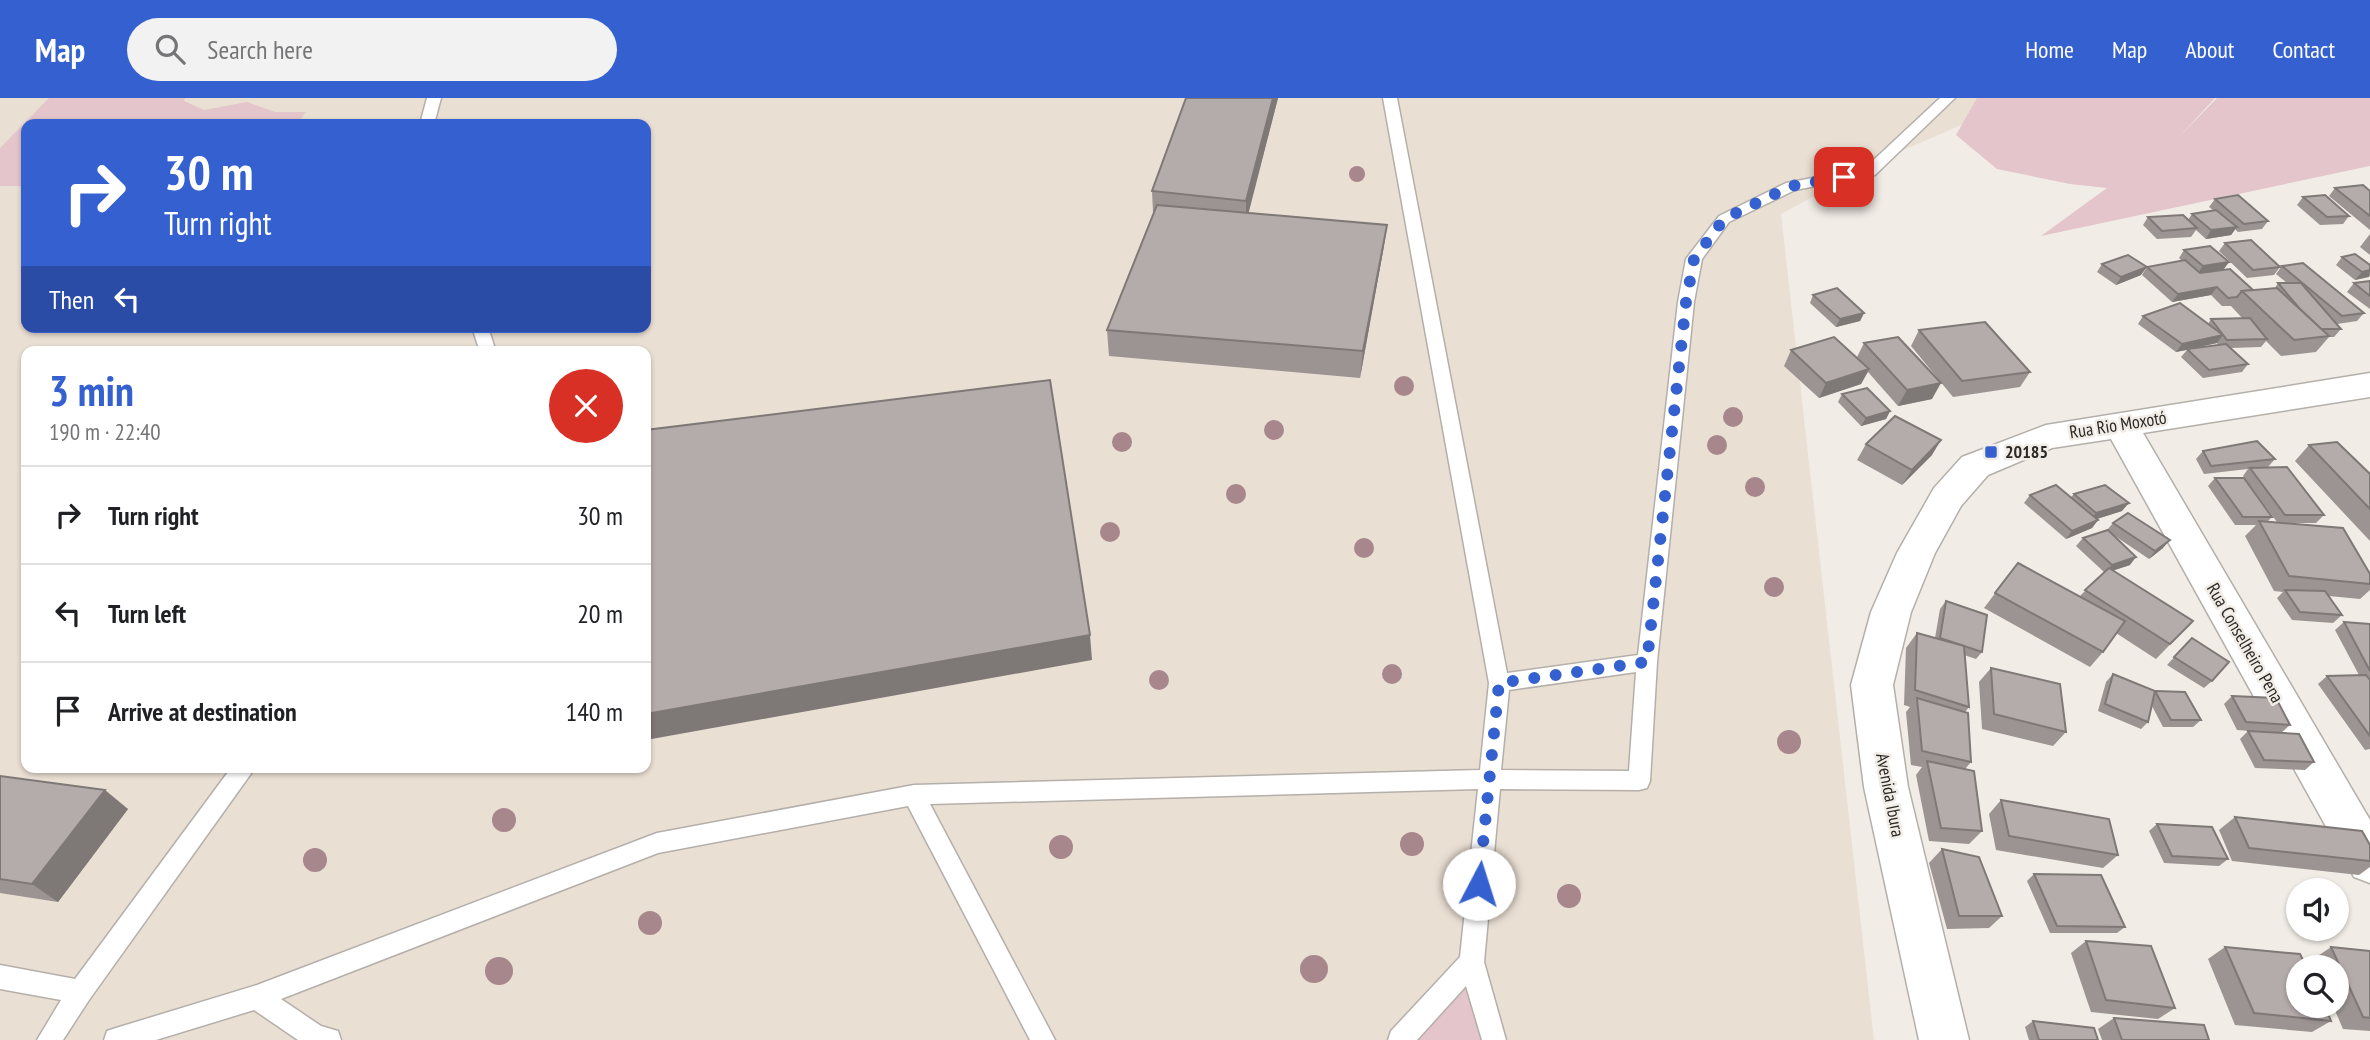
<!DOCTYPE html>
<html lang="en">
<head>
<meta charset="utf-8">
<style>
  :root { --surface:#fff; --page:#f2f2f2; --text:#202124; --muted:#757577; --line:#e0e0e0; --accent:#3560d0 }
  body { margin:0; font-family:"PT Sans Narrow",sans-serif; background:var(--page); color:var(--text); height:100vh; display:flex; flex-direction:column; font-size:26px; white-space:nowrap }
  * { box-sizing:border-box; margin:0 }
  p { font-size:23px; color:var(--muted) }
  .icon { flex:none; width:38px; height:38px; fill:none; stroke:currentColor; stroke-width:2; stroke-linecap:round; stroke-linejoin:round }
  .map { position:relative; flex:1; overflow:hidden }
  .sheet { position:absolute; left:21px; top:248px; width:630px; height:427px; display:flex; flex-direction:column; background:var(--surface); border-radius:14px; box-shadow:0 2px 5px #0004 }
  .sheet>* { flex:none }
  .banner { position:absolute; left:21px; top:21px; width:630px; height:214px; border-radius:14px; box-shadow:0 2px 5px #0004; background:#3560d0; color:#fff; overflow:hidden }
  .controls { position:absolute; left:2286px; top:780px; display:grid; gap:14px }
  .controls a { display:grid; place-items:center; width:63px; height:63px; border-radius:50%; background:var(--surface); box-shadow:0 2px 5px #0004; font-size:35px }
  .pin { position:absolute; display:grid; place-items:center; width:60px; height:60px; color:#fff; margin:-30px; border-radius:14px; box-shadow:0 4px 10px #0006 }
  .me { position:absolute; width:77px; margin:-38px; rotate:5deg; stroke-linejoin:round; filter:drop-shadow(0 0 5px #0008) }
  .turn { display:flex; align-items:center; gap:24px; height:147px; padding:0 28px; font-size:32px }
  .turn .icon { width:91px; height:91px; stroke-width:2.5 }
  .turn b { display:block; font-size:49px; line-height:60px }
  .then { display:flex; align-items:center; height:66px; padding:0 28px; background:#0003; gap:14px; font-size:26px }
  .round { display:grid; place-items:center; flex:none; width:74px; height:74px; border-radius:37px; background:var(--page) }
  .head { display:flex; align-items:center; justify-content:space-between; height:119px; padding:0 28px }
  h1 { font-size:42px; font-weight:600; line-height:52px; color:var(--accent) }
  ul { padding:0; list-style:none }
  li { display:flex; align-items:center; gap:21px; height:98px; padding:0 28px; border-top:2px solid var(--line) }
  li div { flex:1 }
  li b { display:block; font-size:26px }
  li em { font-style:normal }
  header { display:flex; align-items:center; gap:42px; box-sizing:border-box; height:98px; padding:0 35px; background:var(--accent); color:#fff }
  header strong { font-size:33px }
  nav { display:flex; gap:38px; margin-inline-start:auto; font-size:24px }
  .search { width:490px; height:63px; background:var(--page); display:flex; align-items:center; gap:18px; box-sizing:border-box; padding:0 24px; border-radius:38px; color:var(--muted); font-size:26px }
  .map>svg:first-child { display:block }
</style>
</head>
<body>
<header>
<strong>Map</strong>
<div class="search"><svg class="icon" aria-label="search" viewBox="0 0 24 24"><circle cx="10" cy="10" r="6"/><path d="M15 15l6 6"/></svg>Search here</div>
<nav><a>Home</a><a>Map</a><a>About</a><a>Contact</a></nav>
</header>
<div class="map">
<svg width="2370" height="942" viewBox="0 0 2370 942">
  <rect width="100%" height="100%" fill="#f1ece6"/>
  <path fill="#eadfd3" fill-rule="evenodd" d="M0 0H2023L1883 61 1781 116 1874 942H0ZM26 26H646V229H26ZM26 254H646V670H26Z"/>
  <g fill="#e3c5cb">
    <polygon points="49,0 185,0 184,3 204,12 247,4 275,14 306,14 297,26 26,26 26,88 0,88 0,50"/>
    <polygon points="1977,0 2215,0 2178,40 2217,0 2370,0 2370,68 2041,138 2107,90 2070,86 1997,71 1956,37"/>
    <polygon points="1472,864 1494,942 1400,942"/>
  </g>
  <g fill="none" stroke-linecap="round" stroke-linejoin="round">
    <g stroke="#b4afaa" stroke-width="3">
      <g id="lane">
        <polygon points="427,0 441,0 434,26 420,26"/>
        <path d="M1383 0H1397L1507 575 1638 557 1678 204 1686 161 1719 118 1786 85 1865 70 1940 0H1955L1875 77 1795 92 1729 124 1702 161 1694 204 1657 564 1650 683 1647 690 1639 692 1500 691 1484 864 1506 942H1482L1466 888 1417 942H1388L1391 933 1460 859 1478 691 930 706 1055 942H1030L908 708 658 755 281 901 321 928 338 933 341 942H298L254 912 156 942H104L107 933 116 930 257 887 657 735 914 687 1480 672 1489 585ZM1636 574 1629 673 1501 672 1509 592Z"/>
        <polygon points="472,229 488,229 496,254 480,254"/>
        <polygon points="231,670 255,670 89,902 63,942 37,942 61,902 0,891 0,867 75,881"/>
      </g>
    </g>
    <g stroke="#b4afaa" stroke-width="3">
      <polygon id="street" points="2370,275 2370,299 2143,335 2370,722 2370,785 2354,779 2111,341 2052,350 1988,377 1961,408 1935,455 1911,514 1893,587 1908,689 1969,942 1919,942 1864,689 1851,587 1871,514 1897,455 1934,390 1962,359 2046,327"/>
    </g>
    <use href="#lane" fill="#fff" fill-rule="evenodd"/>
    <use href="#street" fill="#fff" fill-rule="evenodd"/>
  </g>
  <g fill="#a7868c">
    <circle cx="1357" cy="76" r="8"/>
    <circle cx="1404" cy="288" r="10"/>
    <circle cx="1733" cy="319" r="10"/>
    <circle cx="1274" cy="332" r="10"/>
    <circle cx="1122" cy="344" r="10"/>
    <circle cx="1717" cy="347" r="10"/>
    <circle cx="1755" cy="389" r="10"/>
    <circle cx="1236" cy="396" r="10"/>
    <circle cx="1110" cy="434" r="10"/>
    <circle cx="1364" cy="450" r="10"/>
    <circle cx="1774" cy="489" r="10"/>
    <circle cx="1392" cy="576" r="10"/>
    <circle cx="1159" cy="582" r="10"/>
    <circle cx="1789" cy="644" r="12"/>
    <circle cx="504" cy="722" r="12"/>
    <circle cx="1412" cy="746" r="12"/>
    <circle cx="1061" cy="749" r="12"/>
    <circle cx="315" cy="762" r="12"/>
    <circle cx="1569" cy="798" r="12"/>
    <circle cx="650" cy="825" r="12"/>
    <circle cx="1314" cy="871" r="14"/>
    <circle cx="499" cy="873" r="14"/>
  </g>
  <g fill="#9b9492" fill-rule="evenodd">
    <polygon points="1278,0 1248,115 1387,127 1383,153 1360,280 1109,258 1107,232 1154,115 1153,114 1152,93"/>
    <polygon points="2335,90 2370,93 2370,132 2329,98"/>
    <polygon points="2303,99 2349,118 2343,126 2320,127 2297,107"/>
    <polygon points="2215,101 2268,123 2262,131 2238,134 2235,131 2231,137 2206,141 2196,132 2191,139 2157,141 2143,127 2148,119 2188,122 2192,116 2213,112 2209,109"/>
    <polygon points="2370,136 2370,157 2360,149"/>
    <polygon points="2225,145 2280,169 2274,177 2247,180 2219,153"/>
    <path d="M2184 152 2229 164 2223 172 2253 192 2275 190 2278 185H2287L2276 176 2282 168 2364 215 2357 223 2337 226 2341 231 2334 239H2329L2316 254 2281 258 2266 243 2261 249 2231 250 2248 266 2242 274 2203 280 2181 259 2187 252 2176 254 2138 226 2143 218 2208 226 2211 221H2243L2231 208H2222L2211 197 2172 204 2142 177 2147 169 2182 163 2179 160ZM2217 245 2218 247 2193 250Z"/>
    <polygon points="2342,159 2370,167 2370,178 2355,182 2336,167"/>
    <polygon points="2102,166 2141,177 2116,187 2097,174"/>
    <polygon points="2370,183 2370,211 2347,194 2354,185"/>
    <polygon points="1813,197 1864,215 1860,223 1836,229 1810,205"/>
    <polygon points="1919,232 2030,274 2020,289 1953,299 1911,248"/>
    <polygon points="1864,245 1932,301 1898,308 1868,274 1861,286 1819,300 1784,268 1791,252 1857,259"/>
    <polygon points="1842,296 1890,313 1886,321 1861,328 1838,304"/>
    <polygon points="1866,346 1932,357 1902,387 1857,362"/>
    <polygon points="2309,347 2370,376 2370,443 2295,363"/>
    <polygon points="2203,353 2275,361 2268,369 2324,417 2316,425 2289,425 2370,476 2370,492 2360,501 2329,498 2342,517 2333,525 2292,522 2277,500 2283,494 2274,493 2245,438 2256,427 2235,427 2208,388 2215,380 2272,419 2268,423 2277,424 2243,378 2248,371 2204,376 2196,361"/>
    <polygon points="2074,396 2122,413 2097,421 2098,422 2092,430 2066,441 2024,405 2030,397 2071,399"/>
    <polygon points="2113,425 2163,450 2149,461 2112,436 2130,467 2112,473 2193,523 2156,561 2116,535 2103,554 2090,569 1984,510 2018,465 2080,498 2104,474 2076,448 2083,440 2107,432"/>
    <polygon points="1946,503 1982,554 1976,561 1964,557 1969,609 1965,614 1971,664 1965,671 1982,733 1969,746 1929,743 1916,677 1922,669 1911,667 1906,614 1910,609 1904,607 1906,550 1917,535 1935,540 1940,511"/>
    <polygon points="2344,524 2370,526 2370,651 2365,652 2318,586 2327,578 2359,577 2335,532"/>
    <polygon points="2192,540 2212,583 2204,590 2167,567"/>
    <polygon points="1991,570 2066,634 2053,648 1982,631 1979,584"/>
    <polygon points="2113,576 2155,593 2201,622 2193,629 2163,629 2152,608 2148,624 2141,631 2098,613 2106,584"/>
    <polygon points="2232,598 2290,627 2281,635 2237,632 2224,606"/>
    <polygon points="2248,633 2314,664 2305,672 2255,670 2240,641"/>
    <polygon points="0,678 128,711 58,804 0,795"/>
    <polygon points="2001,702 2118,757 2103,770 1996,752 1989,716"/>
    <polygon points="2235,719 2370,747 2370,769 2359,777 2232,763 2219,732"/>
    <polygon points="2157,726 2228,761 2219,768 2164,765 2149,733"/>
    <polygon points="1942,751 2002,818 1989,830 1947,831 1929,765"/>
    <polygon points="2034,776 2125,829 2117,835 2050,835 2027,783"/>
    <polygon points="2086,843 2175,910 2158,921 2091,914 2071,855"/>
    <polygon points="2225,849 2331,923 2312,934 2235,927 2208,861"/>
    <polygon points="2331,849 2370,853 2370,933 2343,931 2333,908 2336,908 2336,870 2316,870 2312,862"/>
    <polygon points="2114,920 2209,942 2102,942 2098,931"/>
    <polygon points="2033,923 2098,942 2029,942 2025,929"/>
  </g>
  <g fill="#7e7877">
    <polygon points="1273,0 1278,0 1246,125 1246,103"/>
    <polygon points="1387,127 1383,153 1360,280 1363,253"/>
    <polygon points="2237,129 2231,137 2206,141 2211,132"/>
    <polygon points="2229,164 2223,172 2197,176 2203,168"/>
    <polygon points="2147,169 2141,177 2116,187 2121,179"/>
    <polygon points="2370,172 2369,179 2355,182 2362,174"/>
    <polygon points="2217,189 2211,197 2172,204 2178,196"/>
    <polygon points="1864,215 1860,223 1836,229 1840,221"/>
    <polygon points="2223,237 2217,245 2176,254 2182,246"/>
    <polygon points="1869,271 1861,286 1819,300 1826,285"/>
    <polygon points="1941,285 1932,301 1898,308 1907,292"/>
    <polygon points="1890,313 1886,321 1861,328 1866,320"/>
    <polygon points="1941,342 1932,357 1902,387 1912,372"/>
    <polygon points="2129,405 2122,413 2090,423 2096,415"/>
    <polygon points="2098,422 2092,430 2066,441 2072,433"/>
    <polygon points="2170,442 2163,450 2149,461 2155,453"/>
    <polygon points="2136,459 2130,467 2105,475 2112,467"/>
    <polygon points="1090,537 1092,562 646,642 646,616"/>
    <polygon points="105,692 128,711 58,804 32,786"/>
  </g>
  <g fill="#b4acaa" stroke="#7e7877" stroke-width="2">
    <polygon points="1186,0 1273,0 1246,103 1152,93"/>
    <polygon points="2363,87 2370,93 2370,118 2335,90"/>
    <polygon points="2238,97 2268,123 2244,126 2215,101"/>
    <polygon points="2325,97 2349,118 2327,119 2303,99"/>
    <polygon points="1157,107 1387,127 1363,253 1107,232"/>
    <polygon points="2216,112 2237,129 2211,132 2192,116"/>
    <polygon points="2183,117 2197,130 2162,133 2148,119"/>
    <polygon points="2251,142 2280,169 2253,172 2225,145"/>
    <polygon points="2210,148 2229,164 2203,168 2184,152"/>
    <polygon points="2355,156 2370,167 2370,172 2362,174 2342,159"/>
    <polygon points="2128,157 2147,169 2121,179 2102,166"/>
    <polygon points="2185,162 2200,175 2230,171 2253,192 2242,193 2237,199 2228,200 2217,189 2178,196 2147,169"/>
    <polygon points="2303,165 2364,215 2342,218 2282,168"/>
    <polygon points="2370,183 2370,198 2354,185"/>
    <polygon points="2278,185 2301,185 2341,231 2321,231 2300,211"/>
    <polygon points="1837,190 1864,215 1840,221 1813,197"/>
    <polygon points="2277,190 2329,238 2294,242 2242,193"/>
    <polygon points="2180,205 2223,237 2182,246 2143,218"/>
    <polygon points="2250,220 2267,241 2227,242 2211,221"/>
    <polygon points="1985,224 2030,274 1962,283 1919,232"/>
    <polygon points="1834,239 1869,271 1826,285 1791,252"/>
    <polygon points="1898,239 1941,285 1907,292 1864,245"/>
    <polygon points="2226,246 2248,266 2209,272 2187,251"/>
    <polygon points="1050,282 1090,537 646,616 646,332"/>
    <polygon points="1867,290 1890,313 1866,320 1842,296"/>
    <polygon points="1895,318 1941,342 1912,372 1866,346"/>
    <polygon points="2257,343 2275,361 2211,368 2203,353"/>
    <polygon points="2337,344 2370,376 2370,411 2309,347"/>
    <polygon points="2287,369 2324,417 2285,417 2250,370"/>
    <polygon points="2215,380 2244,380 2272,419 2243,419"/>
    <polygon points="2056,387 2098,422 2072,433 2030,397"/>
    <polygon points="2105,387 2129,405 2096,415 2074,396"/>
    <polygon points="2128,415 2170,442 2155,453 2113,425"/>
    <polygon points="2259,423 2343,430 2370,476 2370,486 2289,478"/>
    <polygon points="2108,432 2136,459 2112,467 2083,440"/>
    <polygon points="2018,465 2125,523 2103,554 1995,495"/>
    <polygon points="2109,470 2193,523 2170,546 2085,492"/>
    <polygon points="2285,492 2325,493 2342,517 2300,514"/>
    <polygon points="1946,503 1987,517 1982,554 1940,540"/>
    <polygon points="2344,524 2370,526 2370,573"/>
    <polygon points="1917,535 1964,548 1969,609 1915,592"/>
    <polygon points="2192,540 2229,564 2212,583 2174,559"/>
    <polygon points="1991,570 2060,586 2066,634 1994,616"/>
    <polygon points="2113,576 2155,593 2148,624 2105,606"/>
    <polygon points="2366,577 2370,582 2370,638 2327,578"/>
    <polygon points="2155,593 2185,594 2201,622 2171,622"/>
    <polygon points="2232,598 2276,600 2290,627 2246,624"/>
    <polygon points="1917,600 1968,615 1971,664 1922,653"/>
    <polygon points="2248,633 2299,636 2314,664 2264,662"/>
    <polygon points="1927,663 1974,673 1982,733 1941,730"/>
    <polygon points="0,678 105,692 32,786 0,781"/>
    <polygon points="2001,702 2109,721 2118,757 2009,738"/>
    <polygon points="2235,719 2362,733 2370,747 2370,763 2249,750"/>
    <polygon points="2157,726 2212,729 2228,761 2172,758"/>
    <polygon points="1942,751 1979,759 2002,818 1959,818"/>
    <polygon points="2034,776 2101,777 2125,829 2057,828"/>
    <polygon points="2086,843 2151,848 2175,910 2106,902"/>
    <polygon points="2225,849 2300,856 2307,870 2298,870 2298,908 2325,908 2331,923 2254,915"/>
    <polygon points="2331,849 2370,853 2370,920 2363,919"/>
    <polygon points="2114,920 2204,927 2209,942 2122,942"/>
    <polygon points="2033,923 2094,930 2098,942 2039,942"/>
  </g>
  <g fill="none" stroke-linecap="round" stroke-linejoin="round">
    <polyline stroke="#3560d0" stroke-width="12" stroke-dasharray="0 21.6" points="1479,786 1499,585 1647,564 1686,204 1694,161 1724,121 1791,88 1844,79"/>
  </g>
  <rect fill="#3560d0" stroke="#f1ece6" stroke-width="2.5" x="1984" y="347" width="14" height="14" rx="3.5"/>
  <g text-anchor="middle" stroke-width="5" stroke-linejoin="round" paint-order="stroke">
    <g font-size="18" fill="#2b2927" stroke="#f1ece6">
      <text transform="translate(2118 327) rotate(-9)" y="6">Rua Rio Moxotó</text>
      <text transform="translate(2245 545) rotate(60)" y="6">Rua Conselheiro Pena</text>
      <text transform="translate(1890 697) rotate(79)" y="6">Avenida Ibura</text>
    </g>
    <g font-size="18" font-weight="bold" fill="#2b2927" stroke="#f1ece6" text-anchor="start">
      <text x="2005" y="360">20185</text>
    </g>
  </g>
</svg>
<div class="controls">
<a><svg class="icon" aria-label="sound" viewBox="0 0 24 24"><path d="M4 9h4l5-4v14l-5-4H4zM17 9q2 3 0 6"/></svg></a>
<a><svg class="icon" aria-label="search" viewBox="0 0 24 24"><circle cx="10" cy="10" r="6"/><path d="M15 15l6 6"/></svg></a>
</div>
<div class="pin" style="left:1844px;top:79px;background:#d93025"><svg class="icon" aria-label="arrive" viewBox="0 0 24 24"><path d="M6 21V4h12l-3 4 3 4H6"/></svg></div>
<svg class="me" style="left:1479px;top:786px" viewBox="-20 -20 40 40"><circle r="19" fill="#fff"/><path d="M0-13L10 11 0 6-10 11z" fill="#3560d0"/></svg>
<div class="banner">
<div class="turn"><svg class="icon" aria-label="right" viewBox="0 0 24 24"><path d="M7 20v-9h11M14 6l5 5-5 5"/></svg><div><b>30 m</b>Turn right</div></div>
<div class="then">Then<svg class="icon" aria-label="left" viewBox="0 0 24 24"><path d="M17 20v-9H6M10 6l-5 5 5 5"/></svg></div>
</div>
<section class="sheet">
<div class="head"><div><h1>3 min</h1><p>190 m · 22:40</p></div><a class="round" style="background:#d93025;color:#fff"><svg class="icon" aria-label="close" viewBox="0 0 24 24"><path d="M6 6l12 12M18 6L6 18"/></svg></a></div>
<ul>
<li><svg class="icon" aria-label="right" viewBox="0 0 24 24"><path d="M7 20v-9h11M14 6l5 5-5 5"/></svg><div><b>Turn right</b></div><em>30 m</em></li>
<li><svg class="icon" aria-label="left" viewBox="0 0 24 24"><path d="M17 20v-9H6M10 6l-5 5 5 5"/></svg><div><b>Turn left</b></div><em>20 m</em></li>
<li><svg class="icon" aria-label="arrive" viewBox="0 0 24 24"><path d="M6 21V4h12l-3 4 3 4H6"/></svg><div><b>Arrive at destination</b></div><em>140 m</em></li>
</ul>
</section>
</div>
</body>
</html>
